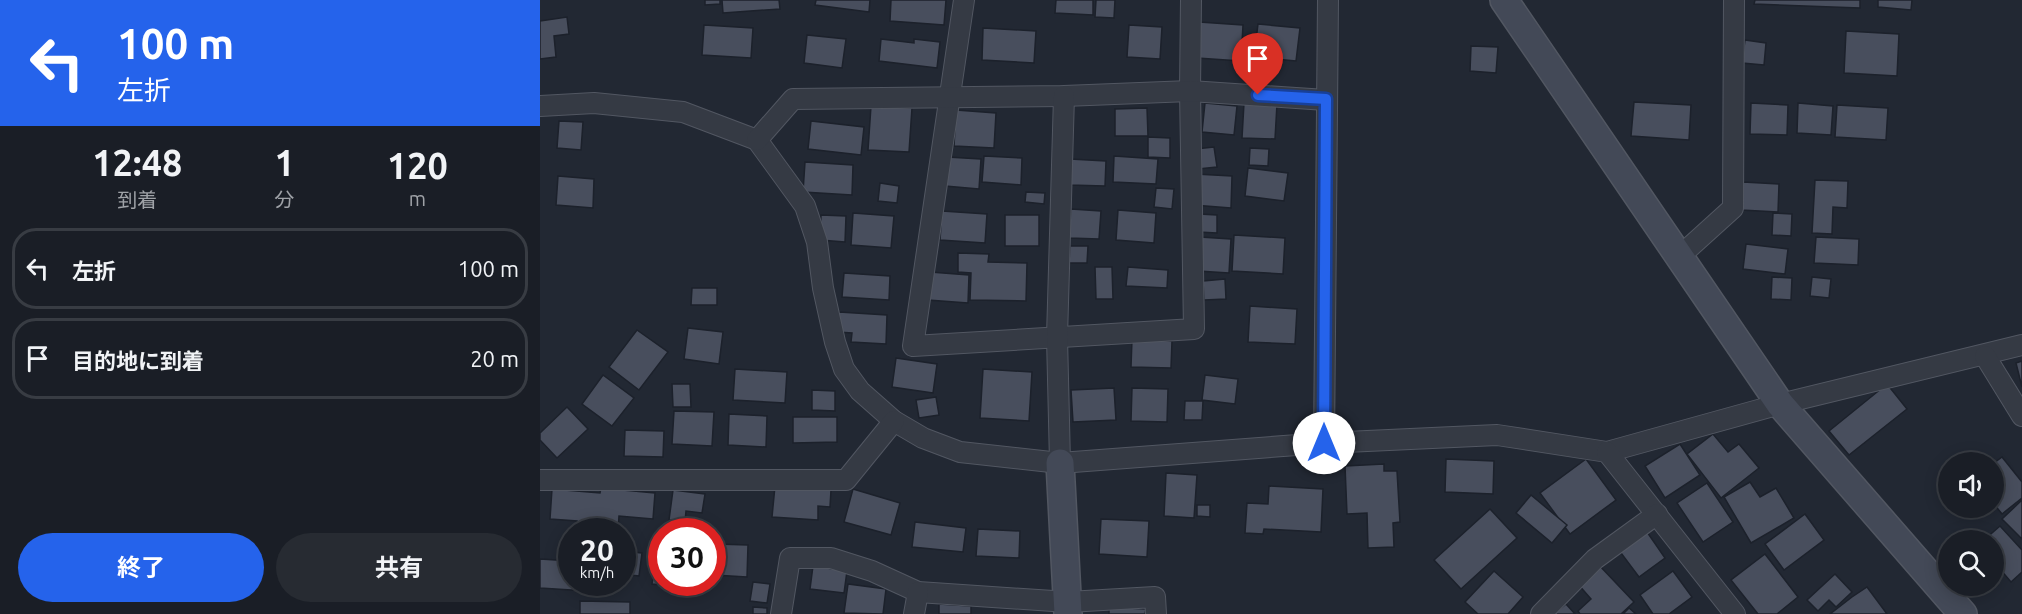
<!DOCTYPE html>
<html lang="ja">
<head>
<meta charset="utf-8">
<style>
  :root { --surface:#1a1e26; --page:#272b32; --text:#f1f3f6; --muted:#9fa2a7; --line:#383c43; --accent:#2563eb }
  body { margin:0; font-family:Ubuntu,"Noto Sans JP",sans-serif; background:var(--page); color:var(--text); height:100vh; display:flex; flex-direction:column; font-size:22px; white-space:nowrap }
  * { box-sizing:border-box; margin:0 }
  p { font-size:20px; color:var(--muted) }
  .icon { flex:none; width:33px; height:33px; fill:none; stroke:currentColor; stroke-width:2; stroke-linecap:round; stroke-linejoin:round }
  .map { position:relative; flex:1; overflow:hidden }
  .details { display:flex; flex-direction:column; background:var(--surface); width:540px }
  .details>* { flex:none }
  .top-card { background:#2563eb; color:#fff; overflow:hidden }
  .buttons { position:absolute; left:1398px; top:452px; display:grid; gap:12px }
  .buttons a { display:grid; place-items:center; width:66px; height:66px; border-radius:50%; background:var(--surface); box-shadow:0 3px 15px #0003,0 0 0 2px var(--line); font-size:30px }
  .speed { position:absolute; left:18px; top:518px; display:flex; gap:12px; font-size:30px; font-weight:700; text-align:center }
  .speed>* { display:grid; place-content:center; width:78px; height:78px; border-radius:50%; background:var(--surface); box-shadow:0 3px 15px #0003,0 0 0 2px var(--line); line-height:1 }
  .speed small { font-size:15px; font-weight:400 }
  .speed .limit { border:9px solid #d22; background:#fff; color:#111 }
  .pin { position:absolute; display:grid; place-items:center; width:51px; height:51px; color:#fff; margin:-62px -26px; border-radius:50% 50% 50% 0; rotate:-45deg; box-shadow:0 0 6px #0007 }
  .pin .icon { rotate:45deg }
  .me { position:absolute; width:66px; margin:-33px; rotate:0deg; stroke-linejoin:round; filter:drop-shadow(0 0 4px #0008) }
  .turn { display:flex; align-items:center; gap:21px; height:126px; padding:0 18px; font-size:27px }
  .turn .icon { width:78px; height:78px; stroke-width:2.5 }
  .turn b { display:block; font-size:42px; line-height:51px }
  .eta { display:flex; justify-content:space-evenly; align-items:center; height:102px; text-align:center }
  .eta b { font-size:36px; font-weight:700; line-height:42px }
  .button { display:flex; gap:12px; margin-top:auto; padding:12px 18px }
  .button a { flex:1; height:69px; border-radius:36px; background:var(--accent); color:#fff; font-size:24px; font-weight:700; line-height:69px; text-align:center }
  .button a+a { background:var(--page); color:var(--text) }
  ul { padding:0; list-style:none }
  li { display:flex; align-items:center; gap:18px; height:81px; margin:0 12px 9px; padding:0 6px; border:3px solid var(--line); border-radius:24px }
  li div { flex:1 }
  li b { display:block; font-size:22px }
  li em { font-style:normal }
  main { display:flex; flex:1; min-height:0 }
  .map>svg:first-child { display:block }
</style>
</head>
<body>
<main>
<section class="details">
<div class="top-card">
<div class="turn"><svg class="icon" aria-label="left" viewBox="0 0 24 24"><path d="M17 20v-9H6M10 6l-5 5 5 5"/></svg><div><b>100 m</b>左折</div></div>
</div>
<div class="eta">
<div><b>12:48</b><p>到着</p></div>
<div><b>1</b><p>分</p></div>
<div><b>120</b><p>m</p></div>
</div>
<ul>
<li><svg class="icon" aria-label="left" viewBox="0 0 24 24"><path d="M17 20v-9H6M10 6l-5 5 5 5"/></svg><div><b>左折</b></div><em>100 m</em></li>
<li><svg class="icon" aria-label="arrive" viewBox="0 0 24 24"><path d="M6 21V4h12l-3 4 3 4H6"/></svg><div><b>目的地に到着</b></div><em>20 m</em></li>
</ul>
<div class="button"><a>終了</a><a>共有</a></div>
</section>
<div class="map">
<svg width="1482" height="614" viewBox="0 0 1482 614">
  <rect width="100%" height="100%" fill="#222833"/>
  <g fill="#484e5d" stroke="#1c212b" stroke-width="1.5">
    <polygon points="165,0 180,0 180,4 165,5"/>
    <polygon points="182,0 239,0 240,9 183,13"/>
    <polygon points="276,0 330,0 329,12 275,5"/>
    <polygon points="351,0 406,0 404,25 350,21"/>
    <polygon points="516,0 553,0 553,15 515,13"/>
    <polygon points="556,0 575,0 574,18 555,17"/>
    <polygon points="1215,0 1320,0 1320,8 1214,4"/>
    <polygon points="1338,0 1372,0 1371,10 1338,7"/>
    <polygon points="27,17 29,34 14,36 16,57 0,59 0,21"/>
    <polygon points="659,22 703,25 701,61 657,58"/>
    <polygon points="718,24 760,28 756,61 714,57"/>
    <polygon points="164,25 213,28 211,58 162,55"/>
    <polygon points="589,25 622,27 620,59 587,57"/>
    <polygon points="443,28 496,31 494,63 442,60"/>
    <polygon points="1306,31 1359,34 1357,76 1304,73"/>
    <polygon points="267,35 306,39 302,68 264,63"/>
    <polygon points="341,39 374,43 374,39 400,42 397,68 339,61"/>
    <polygon points="1205,40 1226,43 1224,65 1202,63"/>
    <polygon points="931,46 958,47 956,73 930,71"/>
    <polygon points="1094,102 1151,105 1149,140 1091,136"/>
    <polygon points="665,103 697,106 694,135 662,132"/>
    <polygon points="704,103 737,104 735,139 702,138"/>
    <polygon points="1211,103 1248,105 1247,135 1210,134"/>
    <polygon points="1258,103 1293,106 1291,135 1257,133"/>
    <polygon points="1297,105 1348,108 1346,140 1295,137"/>
    <polygon points="331,106 372,108 369,152 328,150"/>
    <polygon points="607,108 608,136 575,136 575,109"/>
    <polygon points="416,110 456,113 454,148 414,146"/>
    <polygon points="19,121 43,122 41,150 17,148"/>
    <polygon points="271,121 324,127 321,155 268,149"/>
    <polygon points="608,137 630,138 630,158 608,157"/>
    <polygon points="674,147 677,167 658,169 655,149"/>
    <polygon points="710,148 729,149 728,166 709,165"/>
    <polygon points="444,156 482,158 481,185 442,182"/>
    <polygon points="574,156 618,159 616,184 573,182"/>
    <polygon points="407,157 441,159 439,189 405,186"/>
    <polygon points="530,159 566,161 565,186 529,185"/>
    <polygon points="265,162 313,165 312,195 263,192"/>
    <polygon points="708,168 748,173 744,201 705,196"/>
    <polygon points="655,174 692,176 691,208 653,205"/>
    <polygon points="18,176 54,179 53,208 16,205"/>
    <polygon points="1275,180 1308,181 1307,208 1293,207 1292,234 1272,233"/>
    <polygon points="1203,182 1239,184 1238,212 1201,210"/>
    <polygon points="340,183 359,186 357,203 338,201"/>
    <polygon points="616,188 634,189 632,209 614,207"/>
    <polygon points="486,192 505,193 504,204 485,202"/>
    <polygon points="531,209 561,211 559,239 529,238"/>
    <polygon points="578,210 616,213 614,243 576,240"/>
    <polygon points="402,211 447,214 445,243 400,240"/>
    <polygon points="313,213 354,216 351,248 311,245"/>
    <polygon points="1233,213 1252,214 1251,236 1232,235"/>
    <polygon points="659,214 677,215 677,233 658,232"/>
    <polygon points="281,215 306,216 305,242 280,240"/>
    <rect x="465" y="215" width="34" height="31"/>
    <polygon points="694,235 745,238 743,274 692,271"/>
    <polygon points="660,237 691,239 689,273 658,271"/>
    <polygon points="1276,237 1319,239 1318,265 1274,263"/>
    <polygon points="1206,244 1248,249 1245,274 1203,269"/>
    <polygon points="530,246 548,246 547,263 529,263"/>
    <polygon points="418,253 449,254 448,262 487,263 486,301 430,300 431,273 418,272"/>
    <polygon points="555,267 572,267 573,299 556,299"/>
    <polygon points="588,267 628,270 627,288 586,286"/>
    <polygon points="390,272 429,275 428,303 388,300"/>
    <polygon points="304,273 350,276 349,300 302,297"/>
    <polygon points="1232,277 1252,278 1251,300 1231,299"/>
    <polygon points="1272,277 1291,279 1289,298 1270,296"/>
    <polygon points="685,279 686,299 664,300 663,281"/>
    <polygon points="152,288 177,288 177,305 151,305"/>
    <polygon points="710,306 757,309 755,344 708,342"/>
    <polygon points="299,312 347,315 346,344 311,342 312,333 297,332"/>
    <polygon points="148,328 183,332 179,364 144,359"/>
    <polygon points="97,330 128,352 99,390 69,367"/>
    <polygon points="592,339 632,341 631,368 591,367"/>
    <polygon points="356,358 397,364 393,393 352,387"/>
    <polygon points="1482,361 1482,387 1476,363"/>
    <polygon points="195,369 247,372 245,403 193,400"/>
    <polygon points="443,369 492,372 489,421 440,418"/>
    <polygon points="63,375 94,398 72,426 42,404"/>
    <polygon points="665,375 698,379 695,404 662,400"/>
    <polygon points="132,384 150,384 151,407 133,407"/>
    <polygon points="1347,384 1367,409 1309,455 1289,431"/>
    <polygon points="574,388 576,420 533,422 531,390"/>
    <polygon points="592,388 628,389 627,422 591,421"/>
    <polygon points="272,390 295,391 295,411 272,410"/>
    <polygon points="396,397 399,415 379,418 376,400"/>
    <polygon points="645,401 663,401 662,420 644,420"/>
    <polygon points="27,407 48,429 17,458 0,440 0,433"/>
    <polygon points="134,411 174,412 172,446 132,444"/>
    <polygon points="189,414 227,416 226,447 188,445"/>
    <polygon points="253,417 297,417 297,442 253,443"/>
    <polygon points="85,430 124,431 123,457 84,456"/>
    <polygon points="1173,434 1188,452 1199,444 1219,468 1181,498 1147,454"/>
    <polygon points="1140,444 1160,475 1125,498 1105,466"/>
    <polygon points="1462,457 1482,482 1482,498 1462,514 1454,504 1454,463"/>
    <polygon points="906,459 954,461 953,494 905,492"/>
    <polygon points="1046,459 1076,500 1030,534 1000,493"/>
    <polygon points="844,464 844,471 857,471 860,522 853,523 854,547 828,548 827,513 807,514 805,466"/>
    <polygon points="626,473 657,475 654,518 624,516"/>
    <polygon points="1210,482 1220,497 1236,488 1254,518 1211,543 1184,497"/>
    <polygon points="1167,483 1193,522 1163,542 1137,503"/>
    <polygon points="235,486 291,490 290,507 278,506 278,520 232,517"/>
    <polygon points="729,486 783,489 781,532 724,529 723,534 705,533 707,503 728,504"/>
    <polygon points="61,488 115,493 113,519 79,516 78,531 36,531 37,521 10,519 12,489 60,493"/>
    <polygon points="313,489 360,503 351,535 304,522"/>
    <polygon points="133,490 165,494 162,513 146,511 145,522 129,520"/>
    <polygon points="991,495 1027,525 1012,543 976,513"/>
    <polygon points="1482,500 1482,539 1462,519"/>
    <polygon points="657,505 670,505 670,517 657,516"/>
    <polygon points="950,509 977,538 921,589 894,560"/>
    <polygon points="1265,514 1284,540 1244,570 1225,544"/>
    <polygon points="561,519 609,521 607,557 559,554"/>
    <polygon points="375,522 426,528 423,552 372,547"/>
    <polygon points="1460,526 1482,550 1482,572 1471,582 1454,562 1454,540 1444,540"/>
    <polygon points="438,529 480,531 479,558 436,556"/>
    <polygon points="1105,529 1125,558 1099,577 1078,549"/>
    <polygon points="176,544 208,545 207,577 174,575"/>
    <polygon points="82,551 102,553 99,576 82,574"/>
    <polygon points="1225,554 1258,597 1237,614 1218,614 1191,580"/>
    <polygon points="0,559 32,561 32,582 48,582 47,591 0,588"/>
    <polygon points="115,561 122,561 122,582 161,582 160,589 112,584"/>
    <polygon points="1057,563 1094,602 1081,614 1040,614 1038,611 1051,599 1037,583"/>
    <polygon points="273,566 307,571 304,593 270,589"/>
    <polygon points="954,571 983,597 968,614 938,614 925,602"/>
    <polygon points="1133,571 1152,597 1129,614 1113,614 1100,595"/>
    <polygon points="1295,574 1312,592 1296,607 1289,600 1278,611 1267,600"/>
    <polygon points="213,582 230,584 227,603 210,601"/>
    <polygon points="308,584 346,589 343,614 304,613"/>
    <polygon points="1327,587 1347,614 1290,614 1312,597"/>
    <polygon points="40,601 90,602 90,614 40,614"/>
    <polygon points="399,604 431,606 431,614 399,614"/>
    <polygon points="1026,604 1035,614 1014,614"/>
    <polygon points="213,607 227,608 227,614 213,614"/>
    <polygon points="569,607 606,609 605,614 569,614"/>
    <polygon points="1089,608 1096,614 1083,614"/>
  </g>
  <g fill="none" stroke-linecap="round" stroke-linejoin="round">
    <g stroke="#525762" stroke-width="22">
      <g id="street">
        <polyline points="424,0 373,346 654,329 650,91 651,0"/>
        <polyline points="0,106 54,103 143,112 217,140 265,206 277,242 283,288 295,342 304,369 320,391 354,421 383,438 420,452 520,463 784,443 957,435 1067,452 1240,404 1482,345"/>
        <polyline points="217,140 253,99 524,96 650,91 786,100"/>
        <polyline points="1140,256 1193,208 1194,0"/>
        <polyline points="1445,356 1482,416"/>
        <polyline points="784,443 788,0"/>
        <polyline points="1067,452 1195,614"/>
        <polyline points="520,463 517,337 524,96"/>
        <polyline points="0,480 306,480 354,421"/>
        <polyline points="241,614 250,558 291,558 332,571 378,592 528,602 615,597 616,614"/>
        <polyline points="374,614 378,592"/>
        <polyline points="1001,614 1055,559 1117,514"/>
      </g>
    </g>
    <g stroke="#525762" stroke-width="30">
      <g id="secondary">
        <polyline points="964,0 1240,404 1423,614"/>
        <polyline points="520,463 528,614"/>
      </g>
    </g>
    <use href="#street" stroke="#353a44" stroke-width="20"/>
    <use href="#secondary" stroke="#434957" stroke-width="27"/>
  </g>
  <g fill="none" stroke-linecap="round" stroke-linejoin="round">
    <g stroke="#184099" stroke-width="15">
      <polyline id="route" points="718,95 786,99 784,443"/>
    </g>
    <use href="#route" stroke="#2563eb" stroke-width="10"/>
  </g>
</svg>
<div class="buttons">
<a><svg class="icon" aria-label="sound" viewBox="0 0 24 24"><path d="M4 9h4l5-4v14l-5-4H4zM17 9q2 3 0 6"/></svg></a>
<a><svg class="icon" aria-label="search" viewBox="0 0 24 24"><circle cx="10" cy="10" r="6"/><path d="M15 15l6 6"/></svg></a>
</div>
<div class="speed"><div>20<small>km/h</small></div><div class="limit">30</div></div>
<div class="pin" style="left:718px;top:95px;background:#d93025"><svg class="icon" aria-label="arrive" viewBox="0 0 24 24"><path d="M6 21V4h12l-3 4 3 4H6"/></svg></div>
<svg class="me" style="left:784px;top:443px" viewBox="-20 -20 40 40"><circle r="19" fill="#fff"/><path d="M0-13L10 11 0 6-10 11z" fill="#2563eb"/></svg>
</div>
</main>
</body>
</html>
